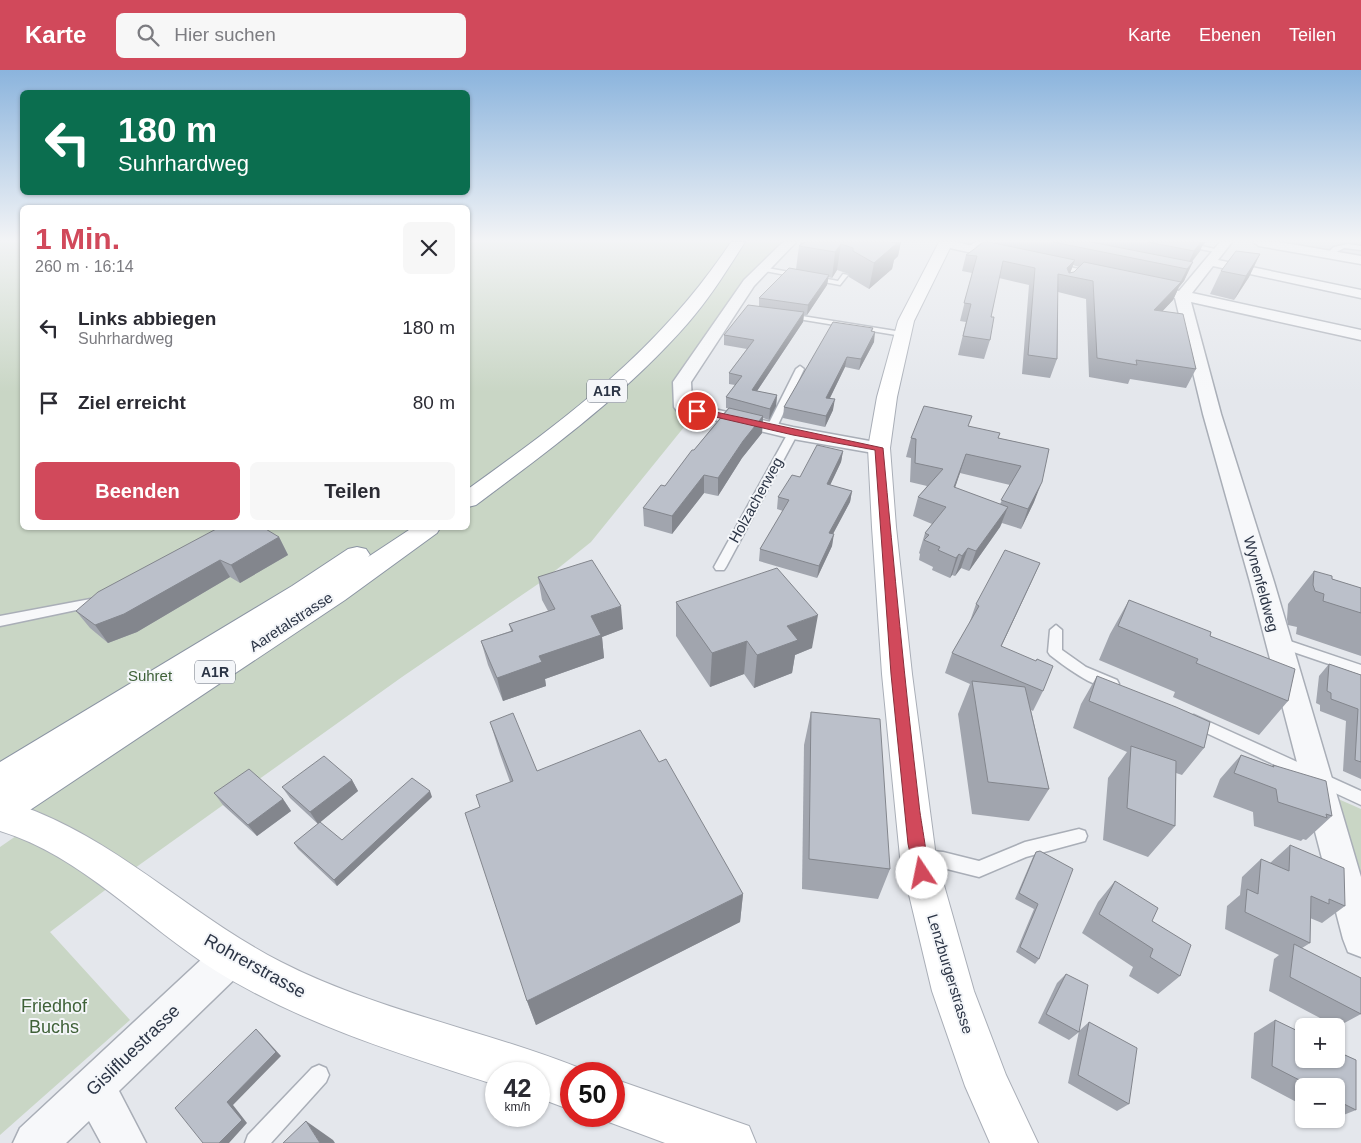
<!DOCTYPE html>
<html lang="de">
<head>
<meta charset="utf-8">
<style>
  :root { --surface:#fff; --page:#f7f7f7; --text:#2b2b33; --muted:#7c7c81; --accent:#d1495b }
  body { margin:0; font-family:Arial,sans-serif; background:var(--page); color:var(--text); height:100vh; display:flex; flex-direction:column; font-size:19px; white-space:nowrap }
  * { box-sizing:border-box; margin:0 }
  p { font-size:16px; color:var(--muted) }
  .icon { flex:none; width:28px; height:28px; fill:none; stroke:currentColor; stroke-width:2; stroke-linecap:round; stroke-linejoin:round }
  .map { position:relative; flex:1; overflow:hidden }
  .side { position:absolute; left:20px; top:135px; width:450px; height:325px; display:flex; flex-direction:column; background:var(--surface); border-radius:8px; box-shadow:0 1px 4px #0004 }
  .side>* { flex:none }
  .banner { position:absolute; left:20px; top:20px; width:450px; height:105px; border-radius:8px; box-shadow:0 1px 4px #0004; background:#0b6e4f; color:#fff; overflow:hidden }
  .tools { position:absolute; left:1295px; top:948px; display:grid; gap:10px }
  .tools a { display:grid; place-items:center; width:50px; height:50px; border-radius:8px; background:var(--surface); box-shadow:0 1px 4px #0004; font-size:25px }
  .speed { position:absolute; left:485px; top:992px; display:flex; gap:10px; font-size:25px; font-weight:700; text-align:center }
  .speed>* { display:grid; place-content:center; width:65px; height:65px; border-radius:50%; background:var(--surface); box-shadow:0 1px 4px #0004; line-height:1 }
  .speed small { font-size:12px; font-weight:400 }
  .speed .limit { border:8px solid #d22; background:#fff; color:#111 }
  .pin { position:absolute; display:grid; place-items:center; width:42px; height:42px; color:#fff; margin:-21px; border:2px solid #fff; border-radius:50%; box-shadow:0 1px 5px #0007 }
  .me { position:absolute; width:55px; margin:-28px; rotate:349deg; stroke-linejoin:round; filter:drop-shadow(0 0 4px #0008) }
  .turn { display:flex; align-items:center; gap:18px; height:105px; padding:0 15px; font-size:22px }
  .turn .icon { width:65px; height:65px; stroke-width:2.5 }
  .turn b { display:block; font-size:35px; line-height:42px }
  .round { display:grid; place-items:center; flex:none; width:52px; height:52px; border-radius:8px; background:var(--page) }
  .summary { display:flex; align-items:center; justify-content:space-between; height:85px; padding:0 15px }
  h1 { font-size:30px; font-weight:700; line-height:38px; color:var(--accent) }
  .cta { display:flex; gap:10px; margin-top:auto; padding:10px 15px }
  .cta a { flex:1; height:58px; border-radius:8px; background:var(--accent); color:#fff; font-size:20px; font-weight:700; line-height:58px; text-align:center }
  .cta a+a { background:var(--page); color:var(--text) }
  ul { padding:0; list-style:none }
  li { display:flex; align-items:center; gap:15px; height:75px; padding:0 15px }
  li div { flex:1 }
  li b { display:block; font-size:19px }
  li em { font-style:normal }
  header { display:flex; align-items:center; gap:30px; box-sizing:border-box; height:70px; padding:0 25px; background:var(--accent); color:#fff }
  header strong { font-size:24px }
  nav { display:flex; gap:28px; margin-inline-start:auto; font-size:18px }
  .search { width:350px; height:45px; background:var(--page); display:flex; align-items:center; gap:12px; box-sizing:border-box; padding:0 18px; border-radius:8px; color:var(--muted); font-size:19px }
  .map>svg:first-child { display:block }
</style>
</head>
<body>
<header>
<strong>Karte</strong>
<div class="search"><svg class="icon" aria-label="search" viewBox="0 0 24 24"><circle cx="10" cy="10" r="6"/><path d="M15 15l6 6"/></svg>Hier suchen</div>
<nav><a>Karte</a><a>Ebenen</a><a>Teilen</a></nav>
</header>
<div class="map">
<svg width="1361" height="1073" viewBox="0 0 1361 1073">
  <rect width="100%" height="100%" fill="#e4e7ec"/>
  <polygon fill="#d2d6de" points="1259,172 1361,172 1361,190 1329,184"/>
  <g fill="#c9d6c5">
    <polygon points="0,172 22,172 22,458 468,458 468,172 790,172 782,178 697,288 683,337 697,341 591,472 541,512 402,607 121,808 50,862 130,950 0,1065 0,777 32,755 0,749"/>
    <polygon points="1336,728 1361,739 1361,814"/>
  </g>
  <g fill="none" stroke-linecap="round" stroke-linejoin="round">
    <g stroke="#a9aeb7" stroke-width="3">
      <g id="service">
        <polygon points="975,172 982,172 971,180 967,180 967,178"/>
        <polygon points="1348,174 1361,176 1361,180 1344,178 1331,185 1326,184 1334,177"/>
        <polygon points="1202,176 1223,181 1220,183 1200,179"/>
        <polygon points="762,197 838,211 843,204 848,205 840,215 760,200 759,199"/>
        <polygon points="783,243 902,262 906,264 902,266 786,247 782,245"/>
        <polygon points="800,296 804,299 777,357 775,359 769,359 767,357 796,299"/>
        <polygon points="793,360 798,363 726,497 724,500 716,500 714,497 788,363"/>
        <polygon points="101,527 105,528 107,531 105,534 0,556 0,546"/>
        <path d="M1056 555 1062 560V580L1086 597 1117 610 1119 614 1117 618C1100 623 1064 596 1050 585L1048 582 1050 560Z"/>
        <polygon points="1278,567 1361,595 1361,605 1273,575 1271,572 1273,569"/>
        <polygon points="1194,645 1361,721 1361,735 1189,655 1187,651 1189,647"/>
        <polygon points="1079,759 1085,761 1087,766 1085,771 1026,787 979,807 943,798 914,794 912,788 914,782 920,780 943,782 979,791 1025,772"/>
        <polygon points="319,995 326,998 329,1005 326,1012 271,1073 245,1073 248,1065 312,998"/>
      </g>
    </g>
    <g stroke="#a9aeb7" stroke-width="3">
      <g id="minor">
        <polygon points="783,172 796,172 754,216 691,312 692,334 793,357 886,374 889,378 886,382 879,384 793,369 677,341 674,337 673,312 744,210"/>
        <polygon points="940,172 956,172 1106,205 1113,209 1106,213 941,176"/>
        <polygon points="1220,172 1232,172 1218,190 1361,220 1361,228 1213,196 1192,223 1361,260 1361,270 1191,232 1221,344 1274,512 1361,807 1361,887 1348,882 1343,869 1250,512 1203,344 1175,228 1165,226 1163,223 1170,219 1179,221"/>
        <polygon points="1253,172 1279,172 1361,186 1361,194 1259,176"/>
        <polygon points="231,869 244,874 249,887 244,900 119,1021 146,1073 101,1073 89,1051 66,1073 13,1073 20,1058 218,874"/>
      </g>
    </g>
    <g stroke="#a9aeb7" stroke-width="2">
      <g id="secondary">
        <polygon points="939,172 953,172 914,251 897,327 890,378 896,457 912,604 936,787 974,921 1006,1005 1038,1073 990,1073 965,1016 932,921 900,787 882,604 872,457 868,378 877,327 898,251"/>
        <path d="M0 729C109 760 182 841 281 892 379 942 487 960 587 1001L588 1004H571V1040L539 1028V1004H496V1015C400 984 302 954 216 901 144 856 82 786 0 761Z"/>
        <polygon points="614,1009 749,1056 756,1073 665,1073 598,1048 597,1046 614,1046"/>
      </g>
    </g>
    <g stroke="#8b94a3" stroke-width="2">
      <g id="motorway">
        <path d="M731 172H745C727 200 710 228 688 253 627 323 551 379 476 435L468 437V419C571 345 660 279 731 172Z"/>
        <polygon points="412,458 440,458 437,463 345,530 12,752 0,757 0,692 292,516 348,479 357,477 366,479 370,485 368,487"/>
      </g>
    </g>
    <use href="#service" fill="#f7f8fa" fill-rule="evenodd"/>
    <use href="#minor" fill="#f7f8fa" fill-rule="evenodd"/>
    <use href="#secondary" fill="#fff" fill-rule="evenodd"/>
    <use href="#motorway" fill="#fff" fill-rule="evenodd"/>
  </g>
  <g fill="#a1a5ae" fill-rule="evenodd">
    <polygon points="801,172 901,172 898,186 894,190 892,199 869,219 849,207 849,204 837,200 832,208 828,207 827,215 807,245 804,245 803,252 757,321 777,325 776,336 769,350 763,348 762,363 742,388 718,426 704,423 672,464 644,456 643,438 665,416 728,338 726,338 726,327 735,315 729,314 729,303 747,279 724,275 724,265 759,236 759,228 796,199 799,176 800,175"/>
    <path d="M994 172H1206L1202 176 1200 181 1192 192 1184 211 1179 217 1173 230 1162 241 1196 299 1186 318 1130 309 1128 314 1089 307 1086 229 1058 222 1057 289 1050 308 1022 304 1029 215 999 208 991 247 990 270 984 289 958 285 966 252 960 251 972 203 962 201 966 185 994 173ZM1073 195 1079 197 1074 202 1070 203Z"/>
    <polygon points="1260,184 1249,207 1234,230 1210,224 1221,201"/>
    <polygon points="873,258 872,262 874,272 859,300 845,297 830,328 833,340 825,357 783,348 784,337"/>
    <path d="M969 356 998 368 1049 379 1034 432 1021 459 1002 453 1000 457 969 501 961 498 955 506 952 505 950 508 932 500 933 497 919 490 920 484 919 483 925 463 932 454 913 446 918 427 927 416 910 412 911 388 906 387 911 368ZM960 403 1010 415 1000 434 955 418Z"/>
    <polygon points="843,381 841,392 830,415 852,421 850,432 833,464 832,476 817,508 759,491 760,479 783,441 777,439 778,427 800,407"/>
    <polygon points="279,467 288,485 240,513 230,507 137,562 108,573 90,558 76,541"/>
    <polygon points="1040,493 1001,577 1043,621 1033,641 1031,640 1049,719 1029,751 972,744 958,644 970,614 945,603 952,583 969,554 976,534"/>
    <polygon points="1314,501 1332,509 1361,518 1361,586 1296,564 1297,557 1288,555 1287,549 1288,534"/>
    <polygon points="538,507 623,559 602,567 604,588 545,609 546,616 503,631 488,595 481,571 511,561 509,554 548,541 542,530"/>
    <polygon points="1129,530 1210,566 1288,631 1259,665 1173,627 1175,622 1099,590 1110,564"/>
    <polygon points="676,532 812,578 795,585 792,603 754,618 744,604 710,617 676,566"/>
    <polygon points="1329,594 1361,605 1361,709 1343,701 1346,651 1320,641 1320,635 1316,633 1319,606"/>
    <polygon points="1097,606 1204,678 1182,705 1176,703 1175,756 1148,787 1103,770 1108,708 1127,682 1073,658 1081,634"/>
    <polygon points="811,642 890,799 878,829 802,819 804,675"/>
    <polygon points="490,652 537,701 659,692 743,824 740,852 536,955 527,931 480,737 510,712 500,684"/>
    <polygon points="1241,685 1272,696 1273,695 1332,746 1306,770 1303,769 1301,771 1254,756 1253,742 1213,727 1220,709"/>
    <polygon points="352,710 358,721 318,754 290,728 282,717"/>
    <polygon points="214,723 283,729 291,741 257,766 223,735"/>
    <polygon points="432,727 337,816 298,779 294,773 342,770"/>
    <polygon points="1290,775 1345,836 1322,853 1310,848 1310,873 1302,878 1361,944 1337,957 1269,921 1274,889 1279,885 1225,859 1227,836 1240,825 1242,807 1261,789 1270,793"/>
    <polygon points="1036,782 1039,889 1035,894 1016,882 1034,839 1015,829 1033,787"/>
    <polygon points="1115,811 1152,851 1180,906 1158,924 1129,906 1133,897 1082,863 1098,832"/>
    <polygon points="1066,904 1079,962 1069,970 1038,953 1057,913"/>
    <polygon points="1275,950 1304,964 1304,989 1336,989 1336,981 1356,990 1356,1040 1336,1048 1336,1016 1304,1016 1304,1036 1251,1008 1254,963"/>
    <polygon points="1089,952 1129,1034 1117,1041 1068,1013 1079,961"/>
    <polygon points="1327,1049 1335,1049 1331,1051"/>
  </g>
  <g fill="#83868d">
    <polygon points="890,172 901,172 898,186 894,190 892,199 869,219 874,193"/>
    <polygon points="1201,172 1206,172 1202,176 1200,181 1186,199 1194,181"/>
    <polygon points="841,174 837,200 832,208 835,182"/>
    <polygon points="1260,184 1249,207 1234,230 1246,206"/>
    <polygon points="1075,190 1069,206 1067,198"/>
    <polygon points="1193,192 1184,211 1179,217 1173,230 1147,258 1154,240 1180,213 1187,199"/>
    <polygon points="829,205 827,215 807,245 808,235"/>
    <polygon points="804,242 803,252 751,330 752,320"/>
    <polygon points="875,262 874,272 859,300 861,289"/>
    <polygon points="847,287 845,297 825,338 826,328"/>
    <polygon points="777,325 776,336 769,350 770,339"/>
    <polygon points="835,329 833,340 825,357 826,346"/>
    <polygon points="763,346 762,363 742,388 718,426 718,408 743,371"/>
    <polygon points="843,381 841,392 825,426 827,414"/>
    <polygon points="966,384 960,403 948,437 954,417"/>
    <polygon points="704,405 704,423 672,464 672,446"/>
    <polygon points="1042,412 1034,432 1021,459 1028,439"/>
    <polygon points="852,421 850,432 827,475 829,463"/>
    <polygon points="1008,437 1000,457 969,501 976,481"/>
    <polygon points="834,464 832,476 817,508 819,496"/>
    <polygon points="279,467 288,485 240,513 231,495"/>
    <polygon points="968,478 961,498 955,506 962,486"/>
    <polygon points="959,484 952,505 950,508 956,488"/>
    <polygon points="220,490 230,507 137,562 108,573 95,555"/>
    <polygon points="1040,493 1031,513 992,596 1001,576"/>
    <polygon points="621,536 623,559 602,567 604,588 545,609 546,616 503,631 497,608 539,586 591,546"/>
    <polygon points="818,545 812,578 795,585 792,603 754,618 757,585 787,556"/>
    <polygon points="747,571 744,604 710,617 712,583"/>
    <polygon points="352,710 358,721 318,754 310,742"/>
    <polygon points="430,721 432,727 337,816 334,810"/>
    <polygon points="283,729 291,741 257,766 248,755"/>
    <polygon points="743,824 740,852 536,955 527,931"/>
    <polygon points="256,959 261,964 281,986 233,1035 247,1053 229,1073 219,1073 227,1032"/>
    <polygon points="306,1051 333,1070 335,1073 320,1073"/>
  </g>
  <g fill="#bbc0ca" stroke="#83868d">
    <polygon points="805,172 890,172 897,173 874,193 853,181 853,178 841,174 835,182 799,176"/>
    <polygon points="984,172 989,172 1075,190 1067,198 1069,203 1074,202 1084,192 1181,212 1154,240 1183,244 1196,299 1136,290 1137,295 1097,288 1093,211 1058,204 1057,289 1028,285 1035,198 1003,191 991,247 994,247 990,270 963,266 971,234 964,233 977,186 966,185"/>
    <polygon points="1053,172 1091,172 1193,192 1187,199"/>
    <polygon points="1148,172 1201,172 1194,181"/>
    <polygon points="1236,181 1260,184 1246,206 1221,201"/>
    <polygon points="789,198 829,205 808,235 759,228"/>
    <polygon points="748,235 804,242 752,320 777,325 770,339 726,327 742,306 729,303 754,270 724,265"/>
    <polygon points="833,252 873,258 871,261 875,262 861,289 847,287 826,328 835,329 826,346 784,337"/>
    <polygon points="924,336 972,346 968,356 1000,363 998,368 1049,379 1042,412 1028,439 1001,430 1021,396 966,384 954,417 1008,437 976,481 968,478 962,486 959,484 956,488 938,480 940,477 924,470 929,465 925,463 946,437 918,427 943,399 915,393 916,369 911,368"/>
    <polygon points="729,338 763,346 743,371 718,408 704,405 672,446 643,438 661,415 665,416 692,380 694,380"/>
    <polygon points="817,375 843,381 827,414 852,421 829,463 834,464 819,496 760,479 789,430 778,427 792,405 800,407"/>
    <polygon points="218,458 264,458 279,467 231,495 220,490 124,544 95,555 76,541 98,522"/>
    <polygon points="1005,480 1040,493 1001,576 1036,591 1037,589 1053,596 1043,621 952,583 979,536 976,534"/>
    <polygon points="592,490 621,536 591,546 601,565 539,586 542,592 497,608 481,571 513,561 509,554 555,539 538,507"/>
    <polygon points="777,498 818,545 787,556 798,570 757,585 747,571 712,583 676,532"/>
    <polygon points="1314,501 1332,506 1332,509 1361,518 1361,543 1323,531 1324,524 1315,521 1313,515"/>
    <polygon points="1129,530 1211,562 1210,566 1295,599 1288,631 1196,593 1198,589 1118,556"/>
    <polygon points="1329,594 1361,605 1361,692 1355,690 1358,639 1331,629 1331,623 1327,621"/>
    <polygon points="1097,606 1176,637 1210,652 1204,678 1089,631"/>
    <polygon points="972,611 1025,617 1049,719 988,712"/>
    <polygon points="811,642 880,649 890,799 809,789"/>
    <polygon points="513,643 537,701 640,660 659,692 666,689 743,824 527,931 465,743 480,737 476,725 513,711 490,652"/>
    <polygon points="1131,676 1176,691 1175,756 1127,738"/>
    <polygon points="1241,685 1274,697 1273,695 1326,711 1332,746 1326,744 1327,748 1278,732 1276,719 1234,703"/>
    <polygon points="324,686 352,710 310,742 282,717"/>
    <polygon points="249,699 283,729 248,755 214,723"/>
    <polygon points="412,708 430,721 334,810 294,773 320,752 342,770"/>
    <polygon points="1290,775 1344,798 1345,836 1329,829 1329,834 1311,826 1310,873 1245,842 1247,819 1258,824 1261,789 1289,801"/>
    <polygon points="1040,781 1073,799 1039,889 1020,877 1038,834 1019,823 1036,782"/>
    <polygon points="1115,811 1158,838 1152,851 1191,875 1180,906 1150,887 1153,879 1099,844"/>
    <polygon points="1294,874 1361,908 1361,944 1290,907"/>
    <polygon points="1066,904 1088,915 1079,962 1046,944"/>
    <polygon points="1275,950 1304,964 1304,989 1336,989 1336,981 1356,990 1356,1040 1336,1030 1336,1016 1311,1016 1272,996"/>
    <polygon points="1089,952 1137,978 1129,1034 1078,1005"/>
    <polygon points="256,959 276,982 227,1032 242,1050 219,1073 203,1073 175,1038"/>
    <polygon points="306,1051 320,1073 283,1073"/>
  </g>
  <linearGradient id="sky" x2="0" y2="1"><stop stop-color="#8bb4dd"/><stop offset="0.53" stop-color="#f3f4f6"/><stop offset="1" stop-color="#f3f4f6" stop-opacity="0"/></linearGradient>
  <rect width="1361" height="322" fill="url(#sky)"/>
  <path fill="#d1495b" stroke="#882f3b" d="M697 338 883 378C894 497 905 616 919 734 920 748 931 800 927 809L922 811 916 809 908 774 891 604 875 380 793 365 694 342 693 341Z"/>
  <g text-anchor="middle" stroke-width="4" stroke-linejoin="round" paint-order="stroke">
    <g fill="#f4f6f9" stroke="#676e7b" stroke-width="1">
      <rect x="587" y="309.5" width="40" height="23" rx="4"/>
      <rect x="195" y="590.5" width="40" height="23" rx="4"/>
    </g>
    <g font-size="14" font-weight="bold" fill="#2b3445">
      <text x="607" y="326">A1R</text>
      <text x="215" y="607">A1R</text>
    </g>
    <g font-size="15" fill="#2b3445" stroke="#f4f6f9">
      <text transform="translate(756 430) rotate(-61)" y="5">Holzacherweg</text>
      <text transform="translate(1261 514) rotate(75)" y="5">Wynenfeldweg</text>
      <text transform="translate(291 552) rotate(-33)" y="5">Aaretalstrasse</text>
      <text transform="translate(950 904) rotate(73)" y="5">Lenzburgerstrasse</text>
    </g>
    <g font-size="15" fill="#3f6138" stroke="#f4f6f9">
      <text x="150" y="611">Suhret</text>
    </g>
    <g font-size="18" fill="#2b3445" stroke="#f4f6f9">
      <text transform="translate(255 896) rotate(29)" y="6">Rohrerstrasse</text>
      <text transform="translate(133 980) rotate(-44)" y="6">Gislifluestrasse</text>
    </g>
    <g font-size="18" fill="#3f6138" stroke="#f4f6f9">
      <text x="54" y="942">Friedhof<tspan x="54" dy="21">Buchs</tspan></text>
    </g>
  </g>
</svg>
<div class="tools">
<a>+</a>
<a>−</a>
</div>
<div class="speed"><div>42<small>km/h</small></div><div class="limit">50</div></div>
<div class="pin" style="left:697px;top:341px;background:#d93025"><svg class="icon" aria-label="arrive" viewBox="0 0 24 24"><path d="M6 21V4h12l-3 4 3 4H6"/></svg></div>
<svg class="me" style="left:922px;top:803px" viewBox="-20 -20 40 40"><circle r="19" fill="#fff"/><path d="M0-13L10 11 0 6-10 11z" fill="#d1495b"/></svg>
<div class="banner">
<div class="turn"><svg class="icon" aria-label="left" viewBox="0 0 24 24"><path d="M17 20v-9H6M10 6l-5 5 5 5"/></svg><div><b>180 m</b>Suhrhardweg</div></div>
</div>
<section class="side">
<div class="summary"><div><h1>1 Min.</h1><p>260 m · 16:14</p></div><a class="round"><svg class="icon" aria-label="close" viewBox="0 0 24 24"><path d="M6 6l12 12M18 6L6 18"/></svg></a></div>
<ul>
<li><svg class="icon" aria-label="left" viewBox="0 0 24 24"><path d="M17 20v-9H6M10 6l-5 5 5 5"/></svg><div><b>Links abbiegen</b><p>Suhrhardweg</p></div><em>180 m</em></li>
<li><svg class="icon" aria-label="arrive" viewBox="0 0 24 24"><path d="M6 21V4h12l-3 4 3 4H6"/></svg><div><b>Ziel erreicht</b></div><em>80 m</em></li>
</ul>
<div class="cta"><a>Beenden</a><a>Teilen</a></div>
</section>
</div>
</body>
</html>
